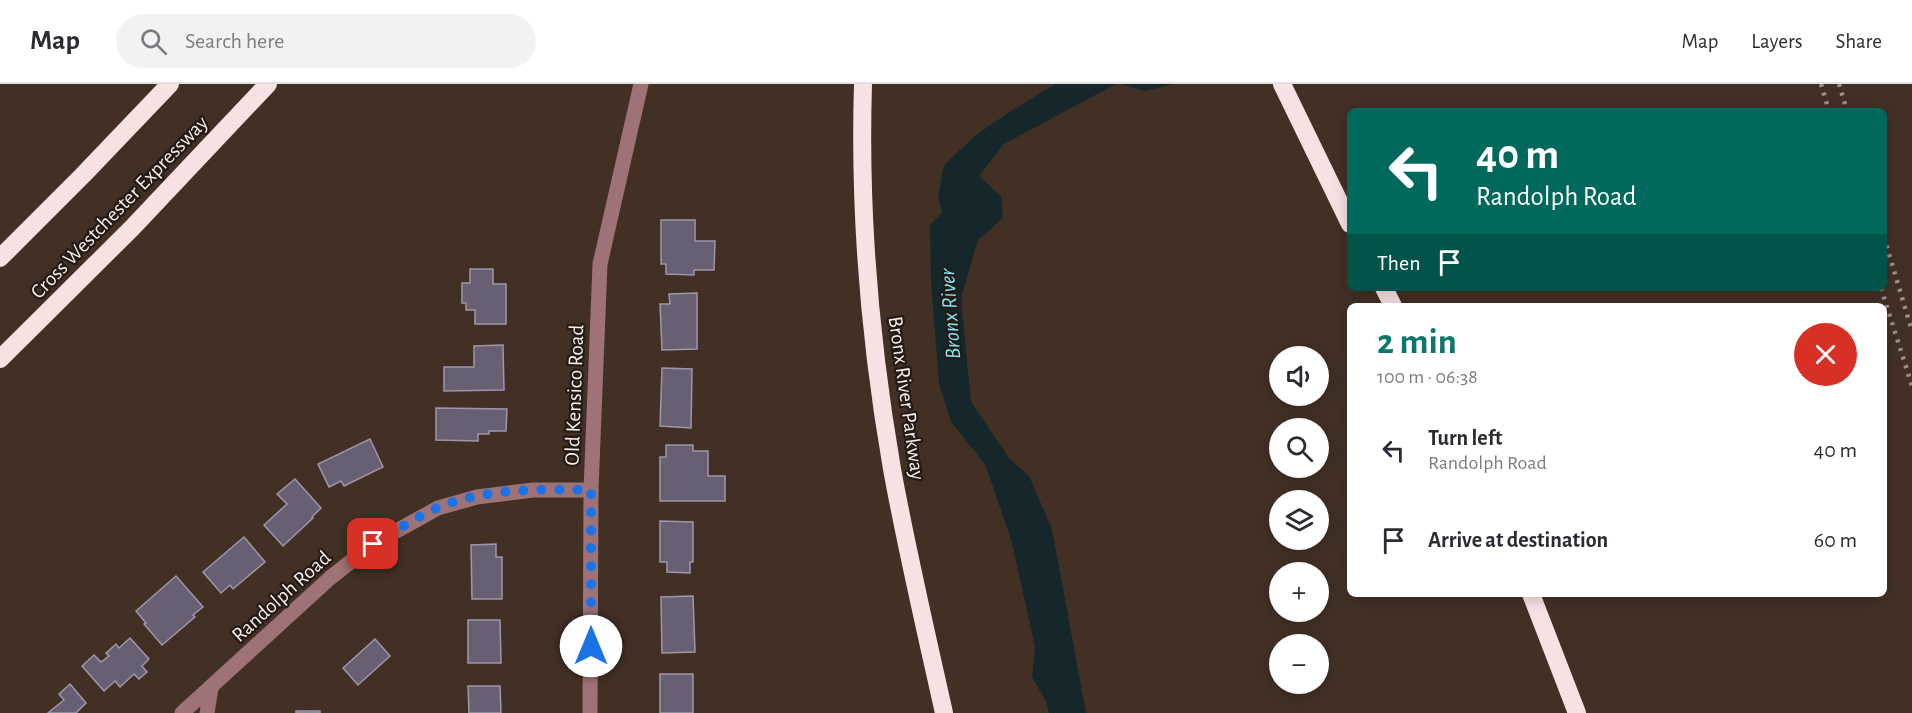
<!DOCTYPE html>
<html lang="en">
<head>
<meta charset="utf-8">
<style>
  :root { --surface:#fff; --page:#f2f2f3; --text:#2b2b33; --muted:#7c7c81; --line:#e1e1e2; --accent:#0f766e }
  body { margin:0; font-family:"Alegreya Sans",sans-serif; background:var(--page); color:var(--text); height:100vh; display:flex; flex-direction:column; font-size:22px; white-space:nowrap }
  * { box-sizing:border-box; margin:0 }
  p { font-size:20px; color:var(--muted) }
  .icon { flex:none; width:33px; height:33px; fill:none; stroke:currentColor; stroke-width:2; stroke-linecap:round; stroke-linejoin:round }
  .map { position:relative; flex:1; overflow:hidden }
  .details { position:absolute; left:1347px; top:219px; width:540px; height:294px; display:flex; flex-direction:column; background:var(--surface); border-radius:9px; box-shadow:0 3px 15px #0003 }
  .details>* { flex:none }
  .hud { position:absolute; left:1347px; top:24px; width:540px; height:183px; border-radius:9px; box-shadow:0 3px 15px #0003; background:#00695c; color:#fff; overflow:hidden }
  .fabs { position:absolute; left:1269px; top:262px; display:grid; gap:12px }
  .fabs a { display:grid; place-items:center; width:60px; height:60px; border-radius:50%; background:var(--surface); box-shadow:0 3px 15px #0003; font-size:30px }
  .pin { position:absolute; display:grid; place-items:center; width:51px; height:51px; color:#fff; margin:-26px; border-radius:12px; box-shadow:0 3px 9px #0006 }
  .me { position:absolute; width:66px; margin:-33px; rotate:0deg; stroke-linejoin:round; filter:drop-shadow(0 0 4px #0008) }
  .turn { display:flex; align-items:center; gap:21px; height:126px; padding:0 30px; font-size:27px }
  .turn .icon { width:78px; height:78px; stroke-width:2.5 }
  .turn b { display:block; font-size:42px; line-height:51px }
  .then { display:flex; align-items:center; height:57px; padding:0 30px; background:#0003; gap:12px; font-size:22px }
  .round { display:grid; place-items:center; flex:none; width:63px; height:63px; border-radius:32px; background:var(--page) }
  .overview { display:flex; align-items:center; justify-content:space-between; height:102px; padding:0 30px }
  h1 { font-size:36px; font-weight:700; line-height:45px; color:var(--accent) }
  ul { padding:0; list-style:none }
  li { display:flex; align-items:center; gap:18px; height:90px; padding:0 30px }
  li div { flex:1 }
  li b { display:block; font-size:22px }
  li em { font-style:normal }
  header { display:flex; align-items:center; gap:36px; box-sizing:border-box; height:84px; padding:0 30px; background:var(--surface); border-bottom:2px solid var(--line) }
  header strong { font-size:28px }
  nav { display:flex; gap:33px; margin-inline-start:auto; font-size:21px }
  .search { width:420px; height:54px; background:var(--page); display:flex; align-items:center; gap:15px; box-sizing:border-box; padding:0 21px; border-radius:33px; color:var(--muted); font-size:22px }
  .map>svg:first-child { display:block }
</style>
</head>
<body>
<header>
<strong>Map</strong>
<div class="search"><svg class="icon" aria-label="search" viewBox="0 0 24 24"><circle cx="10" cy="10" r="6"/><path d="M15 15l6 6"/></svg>Search here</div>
<nav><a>Map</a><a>Layers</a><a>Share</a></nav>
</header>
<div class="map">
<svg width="1912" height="629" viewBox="0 0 1912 629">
  <rect width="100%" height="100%" fill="#423025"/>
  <g fill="#15272b">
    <polygon points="1055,0 1116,0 1004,60 979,92 1001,112 1003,134 978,156 962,211 962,226 971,318 1009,374 1029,392 1052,445 1086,629 1049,629 1046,617 1032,593 1035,563 1011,455 985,380 951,338 939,299 931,198 930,141 942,129 938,112 944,81 976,51 1008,29"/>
    <polygon points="1122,0 1174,0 1144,7"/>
  </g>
  <g fill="#685f73" stroke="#a096ab" stroke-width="1.5">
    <polygon points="661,136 695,136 695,157 715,157 714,186 694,186 694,191 666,190 666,180 661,180"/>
    <polygon points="470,185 493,185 493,200 506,200 506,240 475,240 475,226 466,226 466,219 462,219 462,199 470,199"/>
    <polygon points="697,209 697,265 662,266 660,220 670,220 669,210"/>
    <polygon points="503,261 504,306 444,307 444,283 474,283 474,262"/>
    <polygon points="662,284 692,285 691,344 660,342"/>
    <polygon points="436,324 507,325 506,347 489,347 489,350 478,350 478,357 436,356"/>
    <polygon points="370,355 383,383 344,402 341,397 329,403 318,380"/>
    <polygon points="666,361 693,361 693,367 708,367 708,392 725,392 725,417 660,417 660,373 666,373"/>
    <polygon points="295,395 321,424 312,433 313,434 283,462 264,441 287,420 277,410"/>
    <polygon points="660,437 693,438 693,478 690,478 690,489 667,488 667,478 660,478"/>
    <polygon points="244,453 265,478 233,505 230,501 221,509 203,488"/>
    <polygon points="496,460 496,473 502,473 502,515 472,515 471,461"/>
    <polygon points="176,492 203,523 193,531 195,533 162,561 144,540 146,539 136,527"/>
    <polygon points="693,512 695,568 662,569 661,513"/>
    <polygon points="468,536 500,536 501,579 468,579"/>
    <polygon points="130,554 149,575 142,582 147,588 139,595 134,590 120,603 115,597 104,607 82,582 94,571 101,578 109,572 106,569 116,560 119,564"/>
    <polygon points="375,555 390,572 358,601 343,584"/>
    <rect x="660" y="590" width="33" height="39"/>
    <polygon points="70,600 86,619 76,629 48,629 64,616 59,610"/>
    <polygon points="468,602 500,602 501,629 469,629"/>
    <rect x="296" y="627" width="24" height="2"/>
  </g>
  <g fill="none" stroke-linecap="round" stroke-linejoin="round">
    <g stroke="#9f7275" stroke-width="15">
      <polyline points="182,629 330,494 373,460 438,424 477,413 533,406 591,406"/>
      <polyline points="207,629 211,604"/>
      <polyline points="590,629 591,406 600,180 641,0"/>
    </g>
    <g stroke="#f8e1e2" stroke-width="18">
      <path d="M863 0C859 128 870 258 892 385 907 467 926 548 944 629"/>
      <polyline points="1282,0 1350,140"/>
      <polyline points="0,174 83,91 170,0"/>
      <polyline points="1384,204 1393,222"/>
      <polyline points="0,275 132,144 268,0"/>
      <polyline points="1531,510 1577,629"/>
    </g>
    <g stroke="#9e8f86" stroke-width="4.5" stroke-dasharray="3 6" stroke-linecap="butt">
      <polyline points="1821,0 1829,27"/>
      <polyline points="1839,0 1847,27"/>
      <polyline points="1884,153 1912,247"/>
      <polyline points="1881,204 1912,302"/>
    </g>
  </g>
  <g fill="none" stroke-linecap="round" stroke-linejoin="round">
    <path stroke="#1a73e8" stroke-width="10" stroke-dasharray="0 18" d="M373 460C394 448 415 434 437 424 484 404 541 405 591 406V562"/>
  </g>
  <g text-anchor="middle" stroke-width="4.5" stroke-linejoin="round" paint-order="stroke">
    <g font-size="21" fill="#fcefe9" stroke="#231a15">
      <text transform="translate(119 123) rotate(-46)" y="7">Cross Westchester Expressway</text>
      <text transform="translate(574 311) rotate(-88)" y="7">Old Kensico Road</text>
      <text transform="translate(907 314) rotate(82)" y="7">Bronx River Parkway</text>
      <text transform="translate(281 512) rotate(-42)" y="7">Randolph Road</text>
    </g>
    <g font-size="22" font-style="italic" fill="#86e4f9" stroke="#231a15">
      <text transform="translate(949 230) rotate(-94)" y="8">Bronx River</text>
    </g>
  </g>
</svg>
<div class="fabs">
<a><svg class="icon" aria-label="sound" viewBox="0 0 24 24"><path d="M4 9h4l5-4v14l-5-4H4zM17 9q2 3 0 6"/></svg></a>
<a><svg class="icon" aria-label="search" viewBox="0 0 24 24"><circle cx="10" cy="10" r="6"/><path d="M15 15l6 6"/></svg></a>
<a><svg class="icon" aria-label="layers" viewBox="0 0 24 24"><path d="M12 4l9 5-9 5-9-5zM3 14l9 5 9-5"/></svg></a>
<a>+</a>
<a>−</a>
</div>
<div class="pin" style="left:373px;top:460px;background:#d93025"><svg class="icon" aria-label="arrive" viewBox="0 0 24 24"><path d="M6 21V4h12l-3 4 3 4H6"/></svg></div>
<svg class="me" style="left:591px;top:562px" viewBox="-20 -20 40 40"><circle r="19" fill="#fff"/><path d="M0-13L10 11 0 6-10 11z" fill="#1a73e8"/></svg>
<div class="hud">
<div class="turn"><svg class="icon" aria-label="left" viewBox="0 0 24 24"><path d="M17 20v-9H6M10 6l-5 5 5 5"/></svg><div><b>40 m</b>Randolph Road</div></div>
<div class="then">Then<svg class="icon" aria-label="arrive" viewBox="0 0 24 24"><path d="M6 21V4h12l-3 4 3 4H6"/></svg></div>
</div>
<section class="details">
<div class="overview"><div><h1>2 min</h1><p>100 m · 06:38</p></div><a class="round" style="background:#d93025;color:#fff"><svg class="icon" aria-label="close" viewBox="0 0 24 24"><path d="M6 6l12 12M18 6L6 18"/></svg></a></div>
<ul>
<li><svg class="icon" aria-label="left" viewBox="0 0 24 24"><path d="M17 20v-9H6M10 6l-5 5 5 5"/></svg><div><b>Turn left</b><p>Randolph Road</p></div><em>40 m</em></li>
<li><svg class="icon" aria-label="arrive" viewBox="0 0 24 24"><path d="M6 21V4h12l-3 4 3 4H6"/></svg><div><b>Arrive at destination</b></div><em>60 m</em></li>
</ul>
</section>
</div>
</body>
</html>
